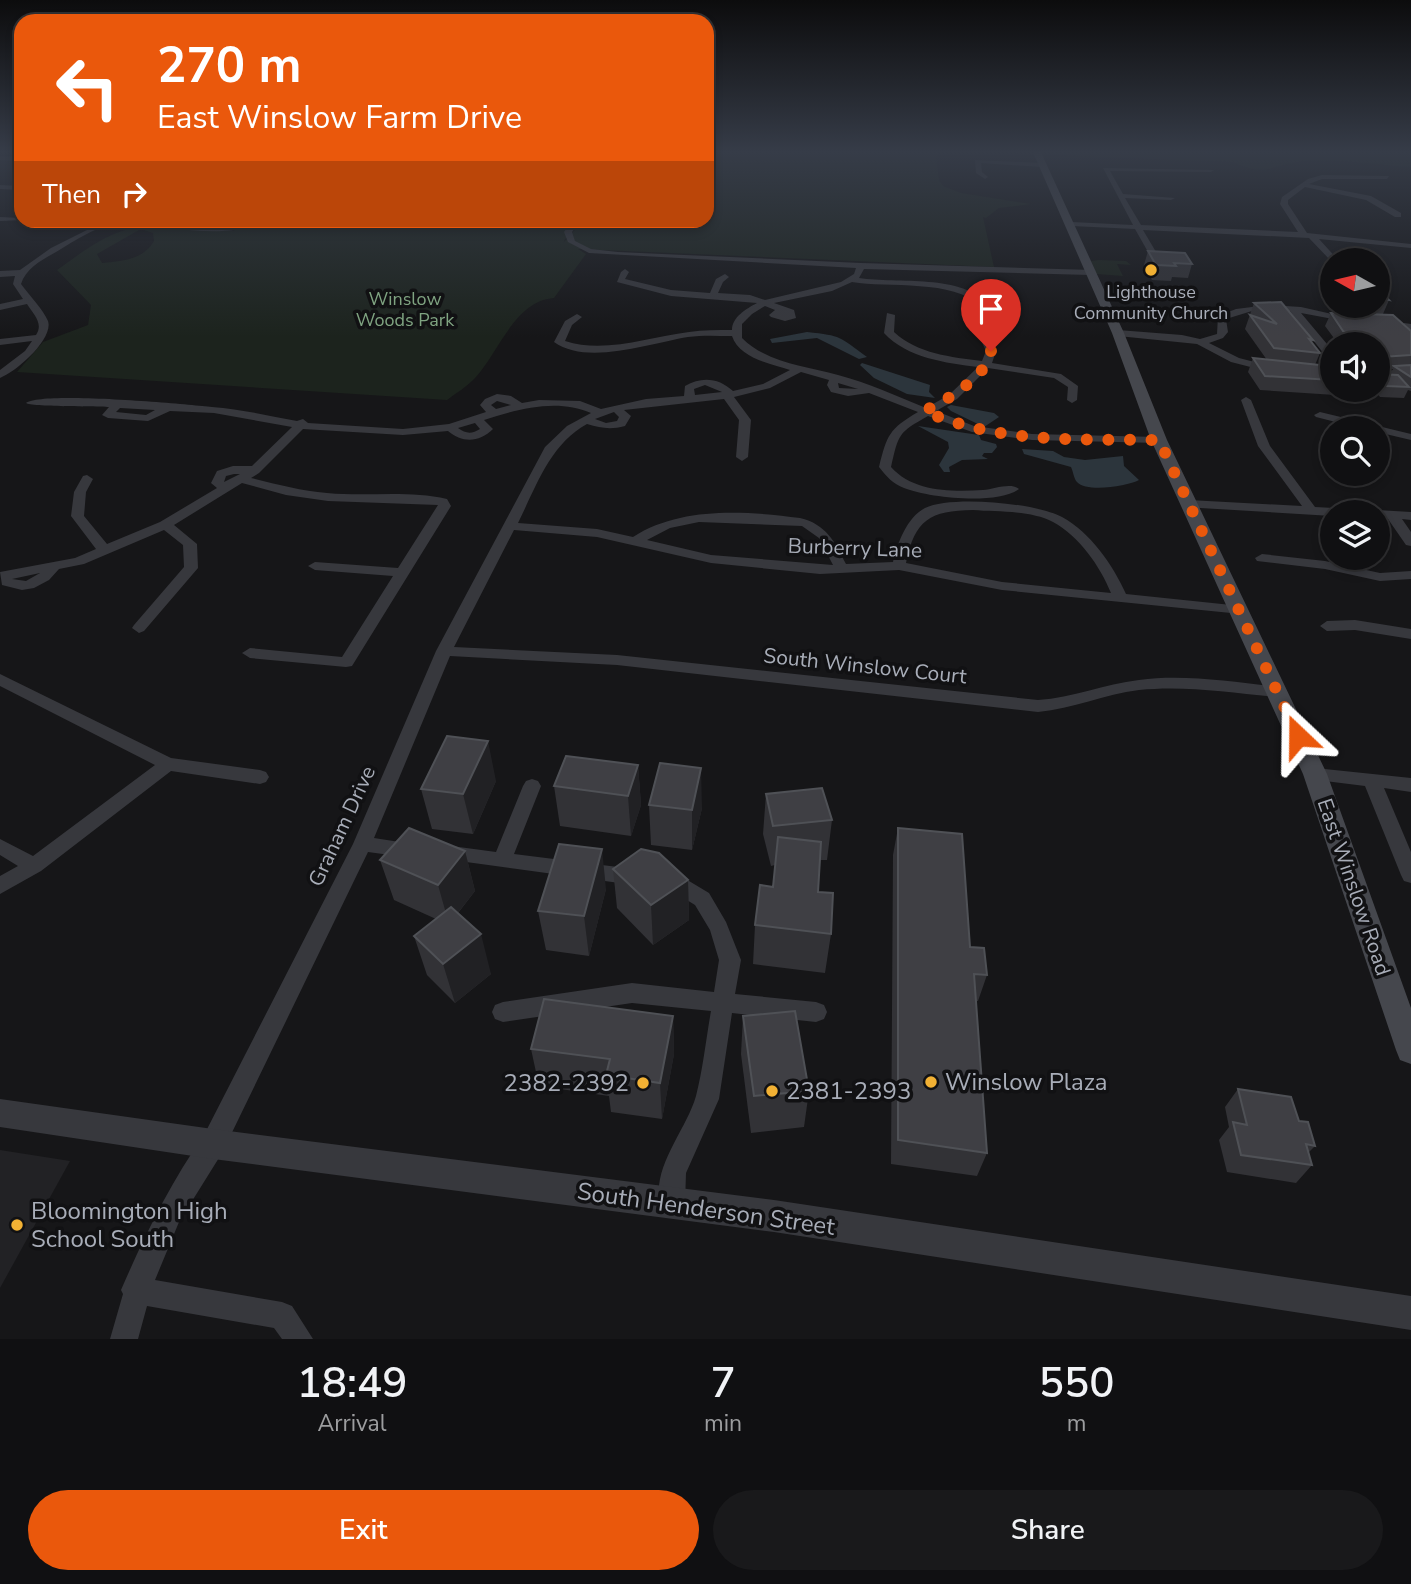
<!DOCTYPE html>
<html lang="en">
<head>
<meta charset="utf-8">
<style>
  :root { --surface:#101012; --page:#19191b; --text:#f1f3f6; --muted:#9c9d9f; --line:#303032; --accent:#ea580c }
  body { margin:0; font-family:"Nunito Sans",sans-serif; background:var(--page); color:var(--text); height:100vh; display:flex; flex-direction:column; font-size:26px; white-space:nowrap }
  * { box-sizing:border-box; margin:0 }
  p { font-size:23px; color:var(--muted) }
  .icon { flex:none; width:38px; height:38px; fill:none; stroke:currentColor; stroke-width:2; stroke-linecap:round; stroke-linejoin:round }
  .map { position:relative; height:1339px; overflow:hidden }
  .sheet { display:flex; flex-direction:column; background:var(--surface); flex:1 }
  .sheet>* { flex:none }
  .guide { position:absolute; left:14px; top:14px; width:700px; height:214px; border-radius:21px; box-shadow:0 4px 10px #0003,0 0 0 2px var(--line); background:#ea580c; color:#fff; overflow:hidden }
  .needle { width:46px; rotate:278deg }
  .buttons { position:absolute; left:1320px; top:248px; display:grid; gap:14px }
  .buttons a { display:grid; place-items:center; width:70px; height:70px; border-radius:50%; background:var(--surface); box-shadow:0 4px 10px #0003,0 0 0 2px var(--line); font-size:35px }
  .pin { position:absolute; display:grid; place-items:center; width:60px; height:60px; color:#fff; margin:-72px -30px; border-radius:50% 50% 50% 0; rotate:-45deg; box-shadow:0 0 7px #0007 }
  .pin .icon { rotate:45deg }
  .me { position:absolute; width:77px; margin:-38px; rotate:337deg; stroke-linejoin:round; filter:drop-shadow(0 0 5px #0008) }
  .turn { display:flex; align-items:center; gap:24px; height:147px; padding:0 28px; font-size:32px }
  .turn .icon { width:91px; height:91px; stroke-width:2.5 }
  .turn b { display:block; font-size:49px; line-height:60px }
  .then { display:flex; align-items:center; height:66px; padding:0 28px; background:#0003; gap:14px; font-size:26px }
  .eta { display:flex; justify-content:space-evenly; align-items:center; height:119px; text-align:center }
  .eta b { font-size:42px; font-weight:600; line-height:49px }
  .primary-button { display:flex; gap:14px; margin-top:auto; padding:14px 28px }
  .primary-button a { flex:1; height:80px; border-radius:42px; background:var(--accent); color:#fff; font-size:28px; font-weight:600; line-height:80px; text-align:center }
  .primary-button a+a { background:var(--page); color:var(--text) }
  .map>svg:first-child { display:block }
</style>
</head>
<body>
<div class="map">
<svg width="1411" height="1339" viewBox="0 0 1411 1339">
  <rect width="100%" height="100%" fill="#161618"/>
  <polygon fill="#222225" points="0,1150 70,1161 0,1288"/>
  <g fill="#1c231d">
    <path d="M707 150H1018L939 152 936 157 939 180 943 186 961 193 1031 204 999 208 986 218 983 217 994 267 578 249 586 254 554 298C515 301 500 350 476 377 467 387 456 393 447 400L17 372 43 342 88 325 91 305 57 270C85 250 111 229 146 226L97 254 102 263C122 261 143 260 154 241L153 233 144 230 156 226 233 231 242 225 227 227 231 220 576 221 563 243 583 221 707 220Z"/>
    <path d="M1054 150H1411V167C1377 165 1341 159 1307 161 1271 163 1270 179 1233 162L1054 155 1049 152Z"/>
    <polygon points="1099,260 1126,261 1131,265 1117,264 1123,276 1096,274 1091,261"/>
  </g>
  <g fill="#2c353c">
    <path d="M807 332C843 336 838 336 867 357L859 359 817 338 772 343 770 339Z"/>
    <polygon points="862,363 930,385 929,392 935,398 907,394 874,378 860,365"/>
    <polygon points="951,405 994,413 999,417 984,427 951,411 947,407"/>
    <polygon points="918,426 979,435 981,440 996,444 997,447 992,453 984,453 982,456 988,459 962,460 949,467 950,472 944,472 939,465 949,448 948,442"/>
    <path d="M1022 449 1053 451 1064 457 1085 460 1123 456 1124 466 1139 480C1128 486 1087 493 1077 482 1074 479 1073 471 1071 467L1024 454Z"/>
  </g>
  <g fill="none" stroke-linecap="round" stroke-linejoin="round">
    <g fill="#37383d" fill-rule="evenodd">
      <polygon points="0,156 21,157 21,161 0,160"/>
      <polygon points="975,160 1042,163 1045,165 1042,167 981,163 982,172 988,177 985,179 976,173"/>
      <polygon points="1103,168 1214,170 1211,172 1110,171 1123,194 1175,198 1171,200 1125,198 1141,225 1298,232 1280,204 1282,197 1308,179 1322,175 1389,176 1387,179 1322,179 1309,184 1371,196 1401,213 1401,217 1395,217 1366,200 1305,187 1288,200 1288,204 1307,233 1411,244 1411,248 1319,239 1339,261 1332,262 1309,238 1143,230 1159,257 1152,259 1135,229 1072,226 1068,224 1072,222 1133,225"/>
      <polygon points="0,185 21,186 21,190 0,189"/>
      <polygon points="0,217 21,218 21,220 24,220 0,221"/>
      <path d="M43 220 220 226 265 220C221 245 158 220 110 225 96 227 69 244 56 252 42 260 26 268 21 284 29 295 43 309 48 321 54 339 16 372 0 378V370L25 351 32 341 0 345V339L36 335C44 323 33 314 27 304L0 310V304L23 299 13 284 15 276 0 277V271L20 270 51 248 97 225Z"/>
      <path d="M573 220H580L572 232 575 241 591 249 618 252 861 263 1093 270V274L1090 275 864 269 859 278C898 284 962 273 990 306L985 327 996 351 992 363 1061 374 1078 386 1077 400 1072 403 1067 400 1068 387 1054 378 988 368 957 399 936 411 974 426 1032 434 1159 437 1165 440 1159 443 1032 440 972 432 928 416C898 433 899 433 891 467 913 492 952 492 983 490 994 489 1011 482 1019 489 998 505 929 498 904 488 893 484 886 476 879 467 887 435 889 429 918 412L869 393 848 396 831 392 827 385 829 380 801 372 770 388 734 397 751 420 748 457 742 461 736 457 739 420 724 399 624 410 631 416 625 426C610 430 601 428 587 424 550 444 536 487 518 523L597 529 633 537C681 506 746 511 800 518 826 524 835 542 846 564L893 562C897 544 907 517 925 508 951 495 1036 503 1062 517 1090 532 1113 565 1126 594L1241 606 1248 610 1241 614 1002 590 899 570 820 574 711 563 597 537 514 530 454 647 617 655 1038 700C1073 698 1104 684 1139 680 1185 674 1232 682 1279 687L1287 692 1279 697C1232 693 1185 685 1139 690 1104 694 1073 709 1038 712L617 665 450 656 374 838 419 845 422 850 419 855 412 858 368 852 222 1153 179 1222 155 1280 282 1302 292 1306 313 1339H282L274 1328 147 1306 138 1339H110L123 1294 121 1290C144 1237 170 1183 204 1135L353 844 436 651 545 447 567 426 591 413C557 398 518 409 484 420L493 429C479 443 462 443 448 431L403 435 303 429 259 473 251 478C276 484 301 491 327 493 367 497 408 490 447 499L451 506 352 666 346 667 250 658 242 653 250 648 342 657 393 576 315 570 308 566 315 562 398 568 438 505 328 501 286 495 242 483 174 525 197 544 198 568 144 631 139 633 132 628 134 625 184 567 183 545 164 530 84 564 59 569 49 580 34 588 22 590 2 585 0 572 75 558 96 549 71 516 74 492 83 476 87 475 93 479 86 492 84 516 107 544 160 522 217 488 211 483 217 471 233 466H252L292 427 214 413 170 411 148 421 108 418 102 415 109 407C95 406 31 407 26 403 42 391 184 404 212 407 241 409 269 416 297 421L303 419 308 423 403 429 449 424 486 412 480 405 485 399 497 394 511 396 522 403 539 400 580 401 601 409 646 399 684 396 685 386C702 376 719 378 733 391L763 384 790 370C771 364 739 358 732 336 717 336 703 335 688 337 651 343 587 366 554 342L565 321 577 314 582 317 572 325 565 341C605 354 648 337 689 332 703 330 718 330 732 330 732 317 746 309 757 303L671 296 617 282 621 272 625 269 629 272 625 279 671 290 710 293 716 279 725 274 729 277 723 282 718 293 750 295 765 300 841 282 854 274 856 268 589 253 568 242 564 232ZM852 282C888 288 954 279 980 306L975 327 986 351 982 361C951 357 918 354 894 332L895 315 887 313 884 333C907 358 946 363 978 367L949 395 926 408C897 396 868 383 838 375 805 366 767 363 742 338V324L752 314 765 306 775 310 769 315 771 317 785 321 796 318 794 310 774 303 832 291ZM838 383 858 389 839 388ZM705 385 722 392 695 395 694 389ZM497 401 511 405 496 409 491 405ZM120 408 155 410 146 415 116 412ZM614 412 619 417 617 421 606 423 595 419ZM475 423 480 429C472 434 466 434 458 428ZM234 474H240L224 482 226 476ZM973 510C997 512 1031 510 1053 522 1079 536 1100 566 1111 593L1002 582 906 563C915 519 930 511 973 510ZM699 522 802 526 819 538 833 565 711 555 647 540 670 528ZM40 573 26 581 12 579Z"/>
      <polygon points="1268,305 1301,307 1354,319 1349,322 1301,313 1332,350 1332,360 1328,359 1290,311 1252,311 1226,319 1228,332 1223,338 1209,343 1239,358 1274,367 1275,369 1270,372 1231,362 1197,344 1118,336 1113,333 1118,330 1182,335 1200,339 1217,334 1218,316 1236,309"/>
      <polygon points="1404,323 1411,324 1411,332 1404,327"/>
      <polygon points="1411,370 1411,376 1377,377 1377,371"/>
      <polygon points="1353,390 1364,390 1367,394 1358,396"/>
      <polygon points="1246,397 1251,400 1270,446 1315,507 1353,509 1359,513 1332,513 1332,516 1184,507 1184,501 1189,500 1302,506 1258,446 1241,400"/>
      <polygon points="1320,412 1411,434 1411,440 1377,432 1377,429 1363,429 1316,417 1314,415"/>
      <polygon points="1377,510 1411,512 1411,520 1402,519 1411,532 1411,546 1406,545 1388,519 1377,518 1377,513 1371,513"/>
      <polygon points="1262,554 1325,561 1380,573 1411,571 1411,579 1380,581 1325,569 1257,561 1255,558"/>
      <polygon points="1355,620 1411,629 1411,639 1355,630 1327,631 1320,626 1327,621"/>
      <polygon points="0,674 171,758 260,770 266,772 269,777 266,782 260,784 171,771 41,871 0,894 0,876 18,866 0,855 0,839 33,856 155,765 0,686"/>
      <polygon points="1315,768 1411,778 1411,792 1384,788 1411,852 1411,883 1404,881 1401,875 1365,786 1309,779 1306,774 1309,769"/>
      <polygon points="532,779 538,781 541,786 514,854 634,869 641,871 644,877 641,883 634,885 437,858 434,853 437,848 444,845 496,852 523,786 526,781"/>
      <path d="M670 876 689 881 709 893 726 922 741 960 735 994 816 1002 824 1005 827 1012 824 1019 816 1022 732 1013 719 1099 686 1173 685 1204 681 1213 672 1217 663 1213C646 1172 685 1134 696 1096 703 1069 706 1039 711 1011L632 1003 503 1022 495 1019 492 1012 495 1005 503 1002 632 983 714 992 719 960 710 930 695 905 677 894 663 890 660 884 663 878Z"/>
    </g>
    <polygon fill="#37383d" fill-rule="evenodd" points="0,1099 213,1129 774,1200 1411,1296 1411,1330 774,1232 213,1159 0,1127"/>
    <polygon fill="#45474d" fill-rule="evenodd" points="1032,150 1040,150 1124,333 1167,440 1327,774 1411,1008 1411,1064 1400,1060 1396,1050 1303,774 1151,440 1112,333"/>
  </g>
  <g fill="#323236">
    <polygon points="1148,251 1192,264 1188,278 1172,277 1171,281 1152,280 1144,265"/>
    <polygon points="1377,288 1389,300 1383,314 1411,331 1411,391 1408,390 1404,398 1380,397 1375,390 1377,390 1377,374 1390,374 1393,369 1377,370 1377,345 1339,345 1325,326 1331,313 1376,314 1359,312 1354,306 1377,306"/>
    <polygon points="1254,303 1313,340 1312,343 1320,353 1315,365 1332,369 1332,390 1337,390 1335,395 1260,390 1248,372 1253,358 1267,360 1245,329"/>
    <polygon points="638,765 641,805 631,836 560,826 554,786"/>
    <polygon points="496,781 473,834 432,829 421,789"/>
    <polygon points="766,794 832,820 827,860 820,860 818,892 831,934 825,973 753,964 755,925 773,887 775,865 771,866 763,834"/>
    <polygon points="649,805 702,808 692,850 651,845"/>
    <polygon points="898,828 987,975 978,1001 976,1001 987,1153 977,1176 891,1164 893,855"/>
    <polygon points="465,851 475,891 458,913 491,974 455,1003 427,975 414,936 436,919 394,900 380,860"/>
    <polygon points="613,869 688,880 689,920 653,945 617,908"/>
    <polygon points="606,889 589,956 546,950 538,911"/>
    <polygon points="673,1016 674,1054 662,1119 611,1112 609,1096 539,1086 531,1049"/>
    <polygon points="743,1016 809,1091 804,1127 751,1133 741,1054"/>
    <polygon points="1238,1089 1299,1121 1315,1146 1308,1153 1312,1165 1296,1183 1227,1172 1219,1140 1229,1127 1225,1107"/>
  </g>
  <g fill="#212124">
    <polygon points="488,741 496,781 473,834 463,794"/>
    <polygon points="638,765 641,805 631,836 628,796"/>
    <polygon points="701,768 702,808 692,850 692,810"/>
    <polygon points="602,849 606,889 589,956 584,916"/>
    <polygon points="465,851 475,891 449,924 438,885"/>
    <polygon points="688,880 689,920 653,945 651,905"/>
    <polygon points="481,934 491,974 455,1003 443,964"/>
    <polygon points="673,1016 674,1054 662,1119 660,1083"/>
  </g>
  <g fill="#3f3f44" stroke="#4f5156" stroke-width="2">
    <polygon points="1148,251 1185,253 1192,264 1174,263 1176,266 1156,265"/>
    <polygon points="1377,288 1389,300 1377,298"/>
    <polygon points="1281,302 1313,340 1309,339 1320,353 1274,348 1250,315 1277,324 1254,303"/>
    <polygon points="1331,313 1393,315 1411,331 1411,355 1381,357 1377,354 1377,345 1363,345 1343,331"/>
    <polygon points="1253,358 1329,366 1332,369 1332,380 1265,376"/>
    <polygon points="1411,365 1411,377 1394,366"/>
    <polygon points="1377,374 1398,375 1409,387 1386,386 1377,376"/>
    <polygon points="447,736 488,741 463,794 421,789"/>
    <polygon points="566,756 638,765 628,796 554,786"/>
    <polygon points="660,763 701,768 692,810 649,805"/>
    <polygon points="822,788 832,820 773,826 766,794"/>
    <polygon points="409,828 465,851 438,885 380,860"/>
    <polygon points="898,828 962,834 970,947 984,948 987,975 974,974 987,1153 898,1140"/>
    <polygon points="778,837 821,842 818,892 833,893 831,934 755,925 760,885 773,887"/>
    <polygon points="559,844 602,849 584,916 538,911"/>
    <polygon points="641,849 659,853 688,880 651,905 613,869"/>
    <polygon points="451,907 481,934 443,964 414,936"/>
    <polygon points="544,999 673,1016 660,1083 606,1075 610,1059 531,1049"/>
    <polygon points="795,1011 809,1091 754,1096 743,1016"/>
    <polygon points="1238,1089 1291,1097 1299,1121 1308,1122 1315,1146 1306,1144 1312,1165 1241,1155 1233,1122 1247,1125"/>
  </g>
  <linearGradient id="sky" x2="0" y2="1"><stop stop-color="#0c0c0d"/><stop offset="0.45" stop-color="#363c48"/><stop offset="1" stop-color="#363c48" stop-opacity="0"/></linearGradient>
  <rect width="1411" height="337" fill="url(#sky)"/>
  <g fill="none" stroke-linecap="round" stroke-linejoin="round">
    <path stroke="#ea580c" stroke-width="12" stroke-dasharray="0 21.6" d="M991 351C988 376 946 401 924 411 999 444 1079 439 1159 440L1298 736"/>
  </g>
  <g fill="#f2b134" stroke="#111113" stroke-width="2.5">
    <circle cx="1151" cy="270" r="7"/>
    <circle cx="931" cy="1082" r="7"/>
    <circle cx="643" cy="1083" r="7"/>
    <circle cx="772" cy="1091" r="7"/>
    <circle cx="17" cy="1225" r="7"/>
  </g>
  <g text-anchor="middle" stroke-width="7" stroke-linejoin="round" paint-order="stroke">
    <g font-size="18" fill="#a8adb8" stroke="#111113">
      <text x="1151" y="298">Lighthouse<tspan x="1151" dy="21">Community Church</tspan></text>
    </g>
    <g font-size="18" fill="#7fa381" stroke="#111113">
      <text x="405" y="305">Winslow<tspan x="405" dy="21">Woods Park</tspan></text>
    </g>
    <g font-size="21" fill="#a8adb8" stroke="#111113">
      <text transform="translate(855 548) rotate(2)" y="7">Burberry Lane</text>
      <text transform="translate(865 666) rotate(6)" y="7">South Winslow Court</text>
      <text transform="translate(342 826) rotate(-65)" y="7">Graham Drive</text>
      <text transform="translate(1354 887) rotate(71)" y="7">East Winslow Road</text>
    </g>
    <g font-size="24" fill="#a8adb8" stroke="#111113" text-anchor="start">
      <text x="945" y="1090">Winslow Plaza</text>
      <text x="629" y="1091" text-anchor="end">2382-2392</text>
      <text x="786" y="1099">2381-2393</text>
      <text x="31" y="1219">Bloomington High<tspan x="31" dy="28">School South</tspan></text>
    </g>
    <g font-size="24" fill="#a8adb8" stroke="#111113">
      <text transform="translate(706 1209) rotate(8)" y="8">South Henderson Street</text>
    </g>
  </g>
</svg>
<div class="buttons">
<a><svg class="needle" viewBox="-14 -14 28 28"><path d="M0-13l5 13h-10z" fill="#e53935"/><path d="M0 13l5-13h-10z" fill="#9c9d9f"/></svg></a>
<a><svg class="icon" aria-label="sound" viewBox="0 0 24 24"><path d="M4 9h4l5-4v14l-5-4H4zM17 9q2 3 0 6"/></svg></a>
<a><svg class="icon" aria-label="search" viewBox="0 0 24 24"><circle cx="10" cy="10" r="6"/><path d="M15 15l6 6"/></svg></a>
<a><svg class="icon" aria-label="layers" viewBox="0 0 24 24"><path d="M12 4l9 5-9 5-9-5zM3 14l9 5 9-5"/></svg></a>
</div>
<div class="pin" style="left:991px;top:351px;background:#d93025"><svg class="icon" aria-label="arrive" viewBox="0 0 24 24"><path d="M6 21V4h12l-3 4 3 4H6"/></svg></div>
<svg class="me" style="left:1298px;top:736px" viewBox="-20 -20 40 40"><path d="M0-17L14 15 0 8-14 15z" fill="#ea580c" stroke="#fff" stroke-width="4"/></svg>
<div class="guide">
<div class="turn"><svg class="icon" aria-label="left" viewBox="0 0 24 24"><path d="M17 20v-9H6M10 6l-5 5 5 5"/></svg><div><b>270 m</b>East Winslow Farm Drive</div></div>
<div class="then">Then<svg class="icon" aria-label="right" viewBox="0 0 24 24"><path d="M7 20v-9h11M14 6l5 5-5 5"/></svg></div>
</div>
</div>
<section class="sheet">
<div class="eta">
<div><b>18:49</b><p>Arrival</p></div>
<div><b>7</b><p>min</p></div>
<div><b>550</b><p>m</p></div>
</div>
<div class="primary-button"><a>Exit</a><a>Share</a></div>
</section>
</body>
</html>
